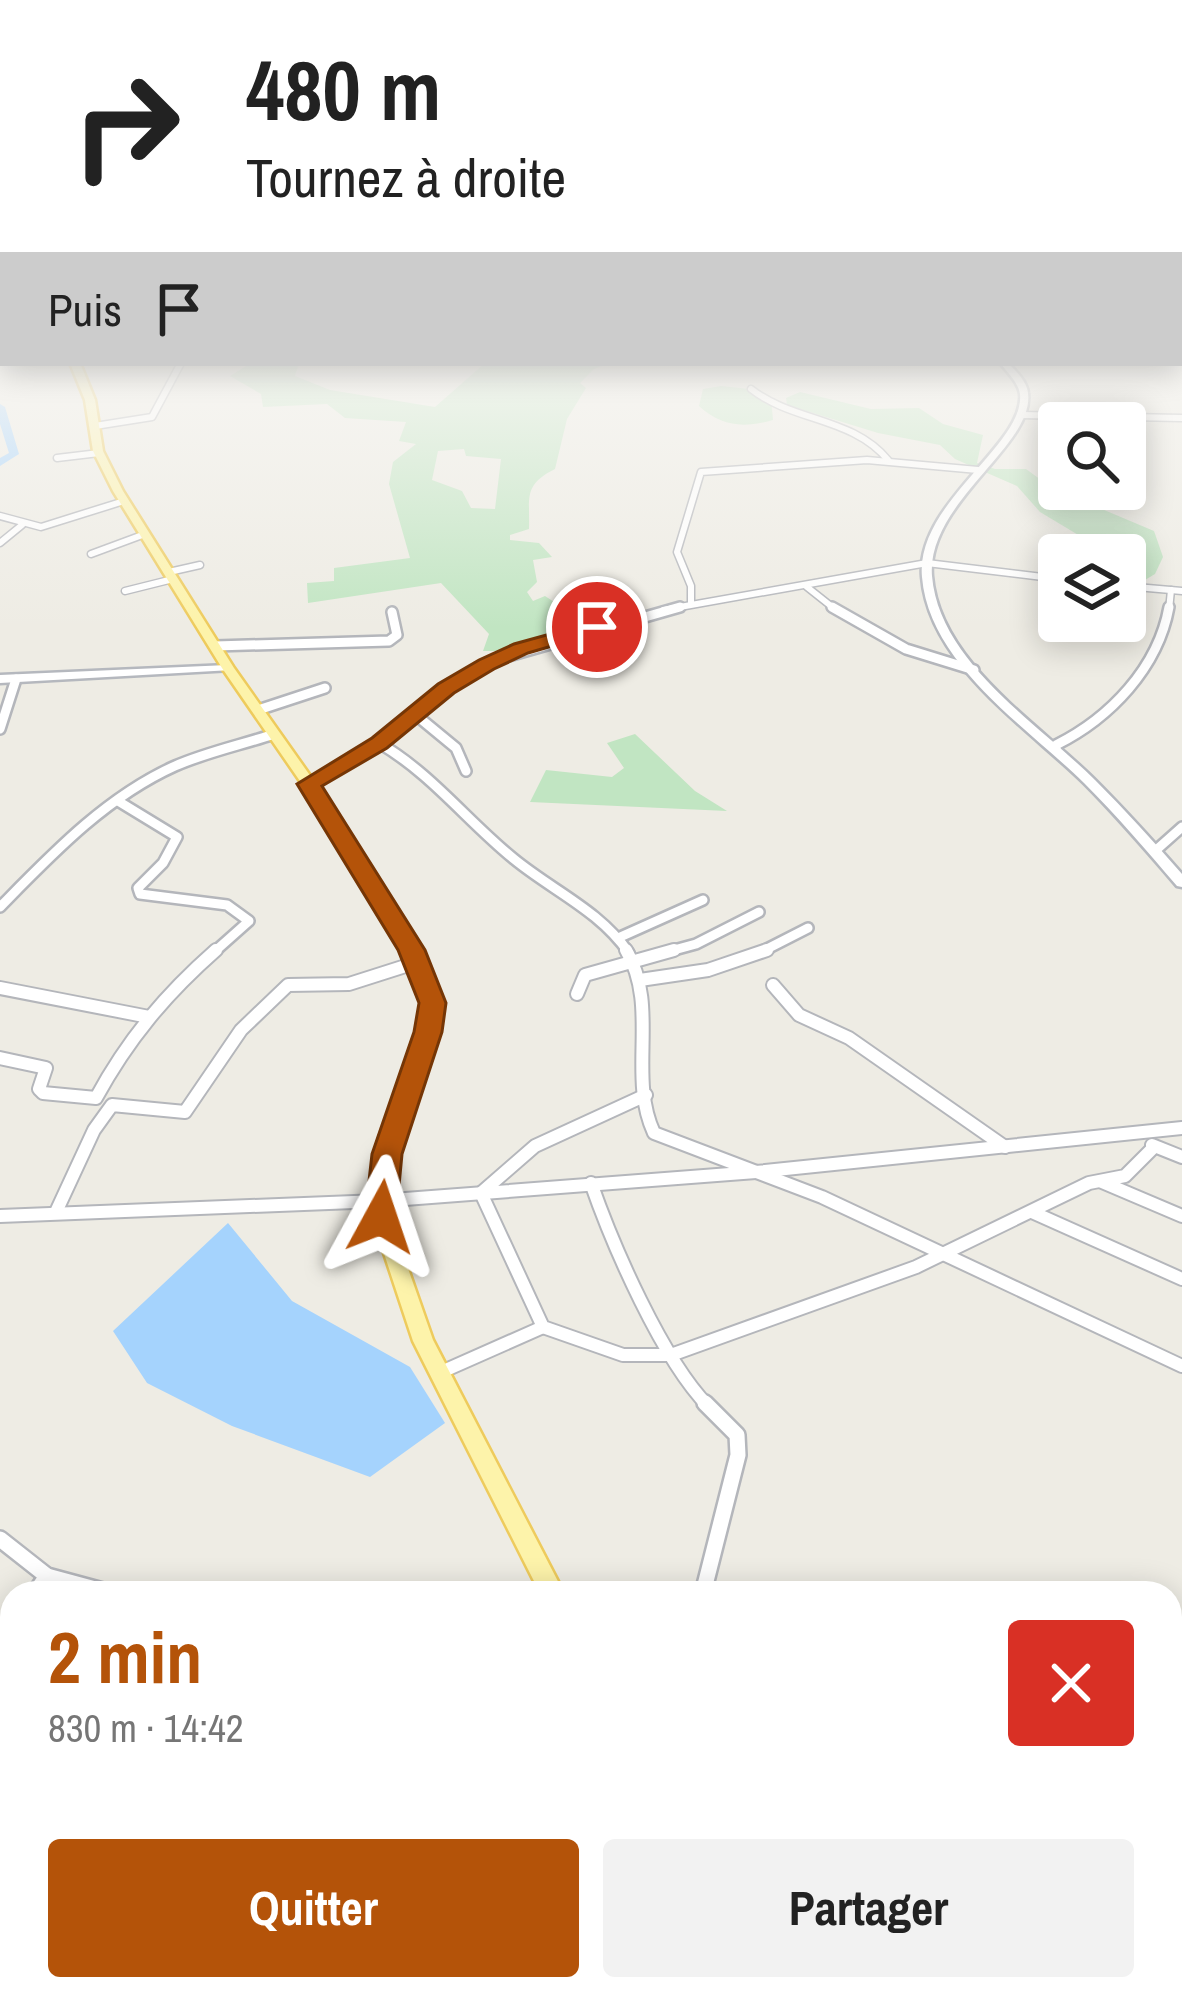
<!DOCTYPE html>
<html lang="fr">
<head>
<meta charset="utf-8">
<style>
  :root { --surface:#fff; --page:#f2f2f2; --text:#222; --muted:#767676; --accent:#b45309 }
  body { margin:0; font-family:"Archivo Narrow",sans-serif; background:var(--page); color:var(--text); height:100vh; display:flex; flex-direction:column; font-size:45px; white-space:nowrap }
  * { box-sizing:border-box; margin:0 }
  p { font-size:39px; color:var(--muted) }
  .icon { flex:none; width:66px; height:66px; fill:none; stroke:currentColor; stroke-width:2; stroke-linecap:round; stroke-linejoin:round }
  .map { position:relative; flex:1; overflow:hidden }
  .drawer { position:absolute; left:0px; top:1581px; width:1182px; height:420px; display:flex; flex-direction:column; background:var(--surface); border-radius:36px 36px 0 0; box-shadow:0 6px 30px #0003 }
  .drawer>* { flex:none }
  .banner { position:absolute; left:0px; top:0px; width:1182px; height:366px; box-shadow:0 6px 30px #0003; background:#fff; color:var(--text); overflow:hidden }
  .controls { position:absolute; left:1038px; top:402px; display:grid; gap:24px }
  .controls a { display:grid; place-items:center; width:108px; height:108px; border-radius:12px; background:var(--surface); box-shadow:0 6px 30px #0003; font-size:60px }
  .pin { position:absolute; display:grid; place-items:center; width:102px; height:102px; color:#fff; margin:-51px; border:6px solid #fff; border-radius:50%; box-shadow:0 3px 12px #0007 }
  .me { position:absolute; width:132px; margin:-66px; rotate:5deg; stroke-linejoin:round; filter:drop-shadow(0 0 9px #0008) }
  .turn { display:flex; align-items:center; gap:42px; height:252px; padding:0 48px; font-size:54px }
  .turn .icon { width:156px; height:156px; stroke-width:2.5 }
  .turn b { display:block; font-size:84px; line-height:102px }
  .then { display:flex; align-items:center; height:114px; padding:0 48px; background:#0003; gap:24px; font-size:45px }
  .round { display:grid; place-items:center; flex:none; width:126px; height:126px; border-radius:12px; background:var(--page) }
  .headline { display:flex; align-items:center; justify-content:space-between; height:204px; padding:0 48px }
  h1 { font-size:72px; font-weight:700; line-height:90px; color:var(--accent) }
  .primary-button { display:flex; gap:24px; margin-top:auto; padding:24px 48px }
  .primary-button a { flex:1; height:138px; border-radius:12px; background:var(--accent); color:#fff; font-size:48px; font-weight:700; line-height:138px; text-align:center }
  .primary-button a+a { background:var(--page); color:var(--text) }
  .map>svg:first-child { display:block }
</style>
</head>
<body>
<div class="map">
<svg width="1182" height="2001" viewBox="0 0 1182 2001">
  <rect width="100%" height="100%" fill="#eeece4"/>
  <g fill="#c1e5c2" fill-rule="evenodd">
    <path d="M251 363H299L295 376 330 390 435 407 485 363H609L594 369 580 383 586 388 567 419 555 469C523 485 530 497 529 529L510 535V540L539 543 552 557 533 560 537 582 527 592 533 601 545 596 592 627 498 658 495 651H483L489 634 441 583 308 603 307 583 334 581V568L410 558 389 484 393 462 416 444 399 441 406 422 345 418 327 404 263 407 261 394 230 376ZM464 449 466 456 501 459 495 509 471 508 462 491 432 480 438 451Z"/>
    <path d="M721 386 759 390 771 397 773 420C744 428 722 427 699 406L703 389Z"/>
    <polygon points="800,392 871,409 919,408 943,424 983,435 977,463 995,469 1026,469 1052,488 1154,531 1163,557 1155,574 1125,592 1125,555 1099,555 1095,545 1040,512 1017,486 955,459 940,445 878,433 787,405 786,398"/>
    <polygon points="635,734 695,791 727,811 530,802 546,770 612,777 624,768 607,743"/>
    <polygon points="1170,1821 1182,1825 1182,2001 908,2001 910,1989 1170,1989"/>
  </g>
  <polygon fill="#a5d3fd" points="228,1223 292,1301 410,1367 445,1423 370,1477 232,1426 147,1383 113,1331"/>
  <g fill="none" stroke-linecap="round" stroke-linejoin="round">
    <polygon fill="#a5d3fd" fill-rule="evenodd" points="0,404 5,407 19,454 0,466 0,458 9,453 0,424"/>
    <g stroke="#b4b6bb" stroke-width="9">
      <g id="street-far3">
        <path d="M751 389C793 422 853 417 888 460"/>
        <polyline points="1020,415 1182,418"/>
        <polyline points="95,426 152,417 181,363"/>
        <polyline points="57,458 99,453"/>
        <polyline points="0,516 41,527 124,501"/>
        <polyline points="0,543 22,525"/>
        <polyline points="91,554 145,534"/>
        <polyline points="169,572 200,565"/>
        <polyline points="1125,586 1182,591"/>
        <polyline points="807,587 836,610"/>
        <polyline points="125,591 173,579"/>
        <polyline points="691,604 691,586 677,552 701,472 867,460 978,470"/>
        <polyline points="663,610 927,563 1059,579"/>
        <polyline points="1169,610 1171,590"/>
      </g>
    </g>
    <g stroke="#b4b6bb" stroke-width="14">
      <g id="street-far2">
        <polyline points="832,607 906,649 974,670"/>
        <polyline points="215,646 389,641 397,635 392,612"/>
        <polyline points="258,710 325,688"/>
        <polyline points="416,715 456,748 466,771"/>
        <polyline points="0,729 16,679"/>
        <path d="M379 743C432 774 467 821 514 859 553 891 599 910 629 953"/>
        <path d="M1056 750V745C1110 718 1158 668 1169 607"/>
        <polyline points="309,784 379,743 451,685 498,659 680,607"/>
        <polyline points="118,801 177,837 163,863 138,888 140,894 227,905 249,921 213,953"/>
        <polyline points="1155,851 1182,827"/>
        <path d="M0 907C52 854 106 797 175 766 207 752 241 745 274 734"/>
        <polyline points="618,938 703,900"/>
        <polyline points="663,953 696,944 759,912"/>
        <polyline points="759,953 808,928"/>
      </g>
    </g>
    <g stroke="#b4b6bb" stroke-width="16">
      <g id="street-far1">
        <path d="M626 950C660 1007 627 1075 654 1133L822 1197 1182 1366"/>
        <polyline points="640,980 708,970 767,950"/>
        <polyline points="773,985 799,1015 849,1038 1005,1147"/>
        <polyline points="0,988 149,1017"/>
        <polyline points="577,994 585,975 674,950"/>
        <path d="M0 1058 46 1068 39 1089 43 1093 96 1098C128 1039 166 994 216 950"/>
        <polyline points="646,1095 535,1146 481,1193 543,1327 623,1355 671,1355 916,1267 1089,1183 1125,1176 1154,1147"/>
        <polyline points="1152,1145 1182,1157"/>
        <polyline points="1102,1182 1182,1216"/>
        <path d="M591 1183C613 1246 662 1359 708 1406"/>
        <polyline points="56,1212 94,1130 112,1105 185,1112 241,1030 288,985 349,984 418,962"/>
        <polyline points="1032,1212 1182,1279"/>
        <polyline points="0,1216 379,1201 756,1172 1182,1128"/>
        <polyline points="439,1373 543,1327"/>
      </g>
    </g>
    <g stroke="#b4b6bb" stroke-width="20">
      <g id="street">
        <polyline points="0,1539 47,1576 110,1593"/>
        <polyline points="35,1593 47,1576"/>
        <polyline points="703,1593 738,1455 737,1435 705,1403"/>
        <polyline points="0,1642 12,1626"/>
        <polyline points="0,1890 12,1894"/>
        <polyline points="0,1941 12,1939"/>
        <polyline points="278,1989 312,2001"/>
        <polyline points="797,1989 804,2001"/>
        <polyline points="900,2001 902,1989"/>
      </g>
    </g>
    <g stroke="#b5b8be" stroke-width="5">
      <g id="secondary">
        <path d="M1000 363H1008C1016 371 1027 382 1028 393 1035 445 926 503 932 576 939 662 1039 724 1095 780 1125 810 1154 842 1182 874V887L1177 886C1147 851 1117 816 1084 783 1027 727 929 664 922 577 915 503 1025 445 1020 394 1018 382 1007 372 1000 363Z"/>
        <polygon points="228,665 232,666 232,670 0,683 0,675"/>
        <polygon points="617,1989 643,1989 645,2001 619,2001"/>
      </g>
    </g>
    <g stroke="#eecb5d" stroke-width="5">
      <g id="primary">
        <polygon points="70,363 80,363 95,400 103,451 123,491 234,668 316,784 432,975 440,1017 396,1154 390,1217 433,1340 564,1593 540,1593 413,1341 372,1217 378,1154 424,1017 416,975 302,784 222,668 113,491 93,451 85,400"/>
        <polygon points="1170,1777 1182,1780 1182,1806 1170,1803"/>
      </g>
    </g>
    <use href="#street-far3" stroke="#fff" stroke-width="6"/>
    <use href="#street-far2" stroke="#fff" stroke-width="9"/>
    <use href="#street-far1" stroke="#fff" stroke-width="12"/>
    <use href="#street" stroke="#fff" stroke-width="15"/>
    <use href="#secondary" fill="#fff" fill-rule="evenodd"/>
    <use href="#primary" fill="#fdf3aa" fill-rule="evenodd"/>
  </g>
  <linearGradient id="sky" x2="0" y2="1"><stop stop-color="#8dc0f0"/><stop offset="0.55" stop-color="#f7f6f3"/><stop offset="1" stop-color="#f7f6f3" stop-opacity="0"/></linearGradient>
  <rect width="1182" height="628" fill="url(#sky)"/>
  <polygon fill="#b45309" stroke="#753606" stroke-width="3" points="597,621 607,627 604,631 528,653 494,669 454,693 387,748 322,786 425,950 446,1003 442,1032 402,1154 396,1217 392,1226 381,1230 370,1226 365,1217 372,1154 414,1032 419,1003 398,950 297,784 372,738 438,684 479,660 514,644"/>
</svg>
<div class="controls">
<a><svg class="icon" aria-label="search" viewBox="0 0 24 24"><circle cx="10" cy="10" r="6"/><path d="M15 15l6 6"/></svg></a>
<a><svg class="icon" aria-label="layers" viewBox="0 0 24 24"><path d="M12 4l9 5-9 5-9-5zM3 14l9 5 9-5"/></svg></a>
</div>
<div class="pin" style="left:597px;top:627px;background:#d93025"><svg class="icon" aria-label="arrive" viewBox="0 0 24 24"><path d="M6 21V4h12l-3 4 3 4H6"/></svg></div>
<svg class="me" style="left:381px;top:1217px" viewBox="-20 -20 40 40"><path d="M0-17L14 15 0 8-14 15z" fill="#b45309" stroke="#fff" stroke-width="4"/></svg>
<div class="banner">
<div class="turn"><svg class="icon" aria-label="right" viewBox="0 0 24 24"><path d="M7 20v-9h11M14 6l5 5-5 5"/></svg><div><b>480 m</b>Tournez à droite</div></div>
<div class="then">Puis<svg class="icon" aria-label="arrive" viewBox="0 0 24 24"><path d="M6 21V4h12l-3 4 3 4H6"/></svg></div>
</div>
<section class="drawer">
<div class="headline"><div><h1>2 min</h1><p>830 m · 14:42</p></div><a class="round" style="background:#d93025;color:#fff"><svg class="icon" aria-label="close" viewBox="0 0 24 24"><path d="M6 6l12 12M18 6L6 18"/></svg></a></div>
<div class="primary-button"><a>Quitter</a><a>Partager</a></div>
</section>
</div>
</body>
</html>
